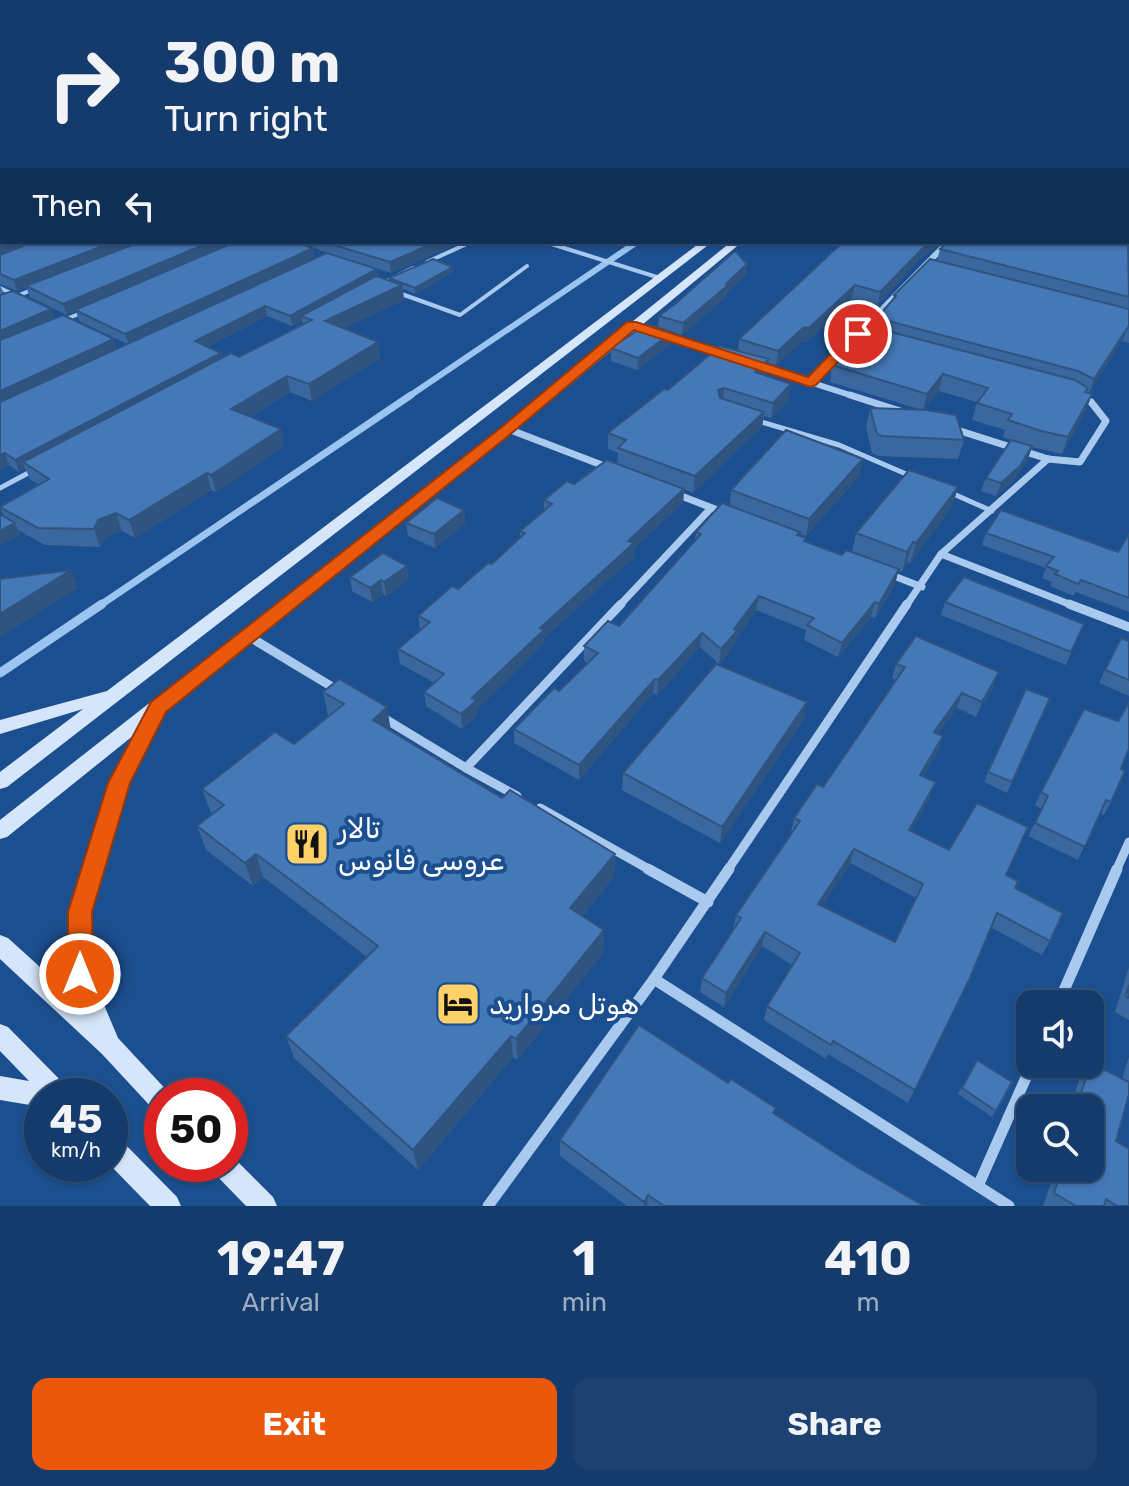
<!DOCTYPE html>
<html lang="en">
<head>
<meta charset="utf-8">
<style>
  :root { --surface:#143b6b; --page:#1d4271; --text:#f1f3f6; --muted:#9dadc1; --line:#33557e; --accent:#ea580c }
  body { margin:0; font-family:Rubik,"Noto Naskh Arabic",sans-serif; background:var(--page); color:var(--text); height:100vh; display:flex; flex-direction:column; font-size:30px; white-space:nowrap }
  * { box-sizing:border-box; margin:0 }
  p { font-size:26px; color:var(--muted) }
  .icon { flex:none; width:44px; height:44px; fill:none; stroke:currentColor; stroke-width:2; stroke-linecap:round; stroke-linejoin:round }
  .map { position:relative; height:1206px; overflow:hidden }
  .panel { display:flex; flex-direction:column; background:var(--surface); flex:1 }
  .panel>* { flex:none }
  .banner { position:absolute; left:0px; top:0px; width:1130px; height:244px; box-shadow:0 2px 6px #0004,0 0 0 2px var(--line); background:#143b6b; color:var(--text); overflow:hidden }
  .controls { position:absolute; left:1016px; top:990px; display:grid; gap:16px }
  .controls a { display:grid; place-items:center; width:88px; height:88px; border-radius:16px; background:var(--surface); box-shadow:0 2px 6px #0004,0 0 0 2px var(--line); font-size:40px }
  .speed { position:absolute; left:24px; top:1078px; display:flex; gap:16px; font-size:40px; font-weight:700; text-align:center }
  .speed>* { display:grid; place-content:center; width:104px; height:104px; border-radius:50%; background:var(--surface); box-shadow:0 2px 6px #0004,0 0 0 2px var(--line); line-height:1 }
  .speed small { font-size:20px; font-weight:400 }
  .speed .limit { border:12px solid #d22; background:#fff; color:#111 }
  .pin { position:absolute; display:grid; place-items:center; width:68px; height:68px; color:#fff; margin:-34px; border:4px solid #fff; border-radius:50%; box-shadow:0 2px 8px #0007 }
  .me { position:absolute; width:88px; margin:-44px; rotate:0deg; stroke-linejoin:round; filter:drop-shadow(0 0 6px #0008) }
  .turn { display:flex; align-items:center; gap:28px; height:168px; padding:0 32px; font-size:36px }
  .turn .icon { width:104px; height:104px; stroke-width:2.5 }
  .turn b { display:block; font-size:56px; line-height:68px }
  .then { display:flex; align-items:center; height:76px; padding:0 32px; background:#0003; gap:16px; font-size:30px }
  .eta { display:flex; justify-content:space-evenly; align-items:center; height:136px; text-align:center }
  .eta b { font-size:48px; font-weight:700; line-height:56px }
  .cta { display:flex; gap:16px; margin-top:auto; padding:16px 32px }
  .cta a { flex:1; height:92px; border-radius:16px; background:var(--accent); color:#fff; font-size:32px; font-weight:700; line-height:92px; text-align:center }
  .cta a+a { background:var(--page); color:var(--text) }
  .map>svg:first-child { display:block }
</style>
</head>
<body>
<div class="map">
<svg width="1129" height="1206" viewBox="0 0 1129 1206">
  <rect width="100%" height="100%" fill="#1b4f8f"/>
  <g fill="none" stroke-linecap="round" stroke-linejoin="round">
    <polyline stroke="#9cc4f0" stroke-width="3" points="1009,2 1013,0"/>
    <polyline stroke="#9cc4f0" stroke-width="6" points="408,397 637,242"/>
    <polyline stroke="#9cc4f0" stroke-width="7" points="99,606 411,395"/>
    <polyline stroke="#9cc4f0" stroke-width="9" points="0,673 102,604"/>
    <g stroke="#a9c9ee" stroke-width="4">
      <polyline points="545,242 660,278"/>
      <polyline points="427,262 471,242"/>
      <polyline points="380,284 413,268"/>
      <polyline points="0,288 15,295"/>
      <polyline points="396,292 460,315 527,266"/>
      <polyline points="0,303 34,289"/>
      <polyline points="61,321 84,312"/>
    </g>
    <g stroke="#a9c9ee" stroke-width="5">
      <polyline points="755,420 839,445 913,477"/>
      <polyline points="0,488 32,471"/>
      <polyline points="949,492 992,511"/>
    </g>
    <g stroke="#a9c9ee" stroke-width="6">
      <polyline points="661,335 725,355"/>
      <polyline points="760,366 856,397"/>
      <polyline points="811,382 948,242"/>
    </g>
    <g stroke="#a9c9ee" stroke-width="7">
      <polyline points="850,395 900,411"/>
      <polyline points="951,428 1048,459 1080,462 1106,421 1091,402 1081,397"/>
      <polyline points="508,429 607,467"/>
      <polyline points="676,494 715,509"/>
      <polyline points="941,554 1074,606"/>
      <polyline points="889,574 922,587"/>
      <polyline points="619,606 711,508"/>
      <polyline points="906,606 941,554 1048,459"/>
    </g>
    <g stroke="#a9c9ee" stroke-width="9">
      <polyline points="1069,604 1129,627"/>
      <polyline points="248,636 339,691"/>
      <polyline points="382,717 466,768"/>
      <polyline points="517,796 466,768 621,604"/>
      <polyline points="540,808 652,871"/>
      <polyline points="727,871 907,604"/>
      <polyline points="1116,871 1129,842"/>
    </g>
    <g stroke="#a9c9ee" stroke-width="11">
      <polyline points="648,869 708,902"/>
      <polyline points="654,979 1009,1206"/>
      <polyline points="1058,1004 1117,869"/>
      <polyline points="978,1186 1032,1064"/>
      <polyline points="488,1206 654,979 729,869"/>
    </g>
    <g fill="#d6e6fa" fill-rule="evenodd">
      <polygon points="1022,0 1029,0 1021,2"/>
      <rect x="1128" y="44" width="1" height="4"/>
      <polygon points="701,242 712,242 7,787 0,789 0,772 83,709 0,734 0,720 107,691"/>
      <polygon points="731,242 742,242 513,432 164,711 128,783 91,912 91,974 118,1038 172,1096 162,1096 162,1112 153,1109 102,1054 0,959 0,935 8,938 82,1005 69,974 69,912 110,783 134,735 7,837 0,839 0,820 503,426"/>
      <polygon points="0,1024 8,1027 68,1088 72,1096 42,1096 42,1107 0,1100 0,1076 29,1081 0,1051"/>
      <polygon points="110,1135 119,1138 177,1197 181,1206 150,1206 109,1164"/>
      <polygon points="230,1154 273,1197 277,1206 246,1206 214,1173 210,1164 230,1164"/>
    </g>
  </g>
  <g fill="#3a679d" fill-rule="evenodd">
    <polygon points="1102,0 1129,0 1129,20 1128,2 1101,2"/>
    <path d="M0 14 2 242H460L391 273 304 245 313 248 314 258 389 280V278L453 272 415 294 403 289 404 300 344 328 378 342 380 358 312 401 290 392 250 417 284 446 216 492 211 490 135 538 122 531 105 537 100 547 45 545 18 530 20 535 4 517 0 507 39 485 30 479 25 468 19 472 9 465 0 470V285L4 294 54 318 114 339 116 349 127 344 79 321 76 311 67 315 30 297 26 287 17 291 0 284ZM267 316 292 326 302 321 303 325 239 357 222 358 221 353 207 347Z"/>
    <polygon points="1128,191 1129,343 1122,341 1089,393 1092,394 1086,410 1062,454 1032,447 1028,459 1015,479 996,496 981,491 986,478 1011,440 1003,437 1005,430 972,420 977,402 939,391 923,410 964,440 958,459 878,456 872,453 866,427 870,408 922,410 830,382 832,365 875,328 877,318 893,300 894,295 937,261 940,249 1128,242"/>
    <polygon points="843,242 919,260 878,305 852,299 808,341 801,342 776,365 768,363 765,376 791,384 789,400 771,418 764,416 762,427 693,493 684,489 683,503 634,548 634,557 544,638 544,644 477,709 477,715 462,729 426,706 424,692 435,683 400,664 398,649 420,631 418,616 458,589 492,564 520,538 520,531 544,510 544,500 617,464 618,453 608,449 608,433 668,390 738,351 739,339"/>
    <polygon points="746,275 727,293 726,297 682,335 658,327 659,316"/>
    <polygon points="671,344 637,370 611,361 611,348"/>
    <polygon points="860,475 806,536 799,533 799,535 806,542 842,555 852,552 856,533 958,487 952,507 910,563 907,562 902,572 898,571 895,584 875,618 871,617 838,657 804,640 806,630 756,610 736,639 735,645 719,664 700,647 657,695 653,693 579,780 514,743 514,729 559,691 588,663 584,661 584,646 619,626 695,541 696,532 730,506 731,490"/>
    <polygon points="464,510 465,523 435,548 408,536 406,523"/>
    <polygon points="986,533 1118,552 1129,534 1129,612 1076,592 1073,596 1050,586 1052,582 1042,578 1046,568 982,545"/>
    <polygon points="407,566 408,580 386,596 383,594 372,602 352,591 350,577"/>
    <polygon points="945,602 1084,624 1066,665 941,615"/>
    <polygon points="1129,641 1129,696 1099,683 1105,670"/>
    <path d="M896 664 993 687 976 717 957 708 938 734 943 736 938 751 923 776 930 797 911 831 949 850 1006 875 1050 941 1042 955 990 927 970 978 908 1103 828 1054 826 1059 764 1020 767 1006 792 965 762 946 724 1007 700 992 702 978 733 929 736 915 792 833 791 832 794 818 823 787 896 680 892 678ZM850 863 916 898 895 942 822 906Z"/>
    <polygon points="323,692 391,730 502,798 615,854 614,877 582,916 604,930 603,953 517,1060 513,1057 418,1170 294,1058 286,1036 367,957 263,877 253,886 206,850 197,826 213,814 211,813 202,789 294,744 328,716"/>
    <polygon points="1050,698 1007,793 984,782 988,772"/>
    <polygon points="804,719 720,843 622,790 623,773"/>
    <polygon points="1121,769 1111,802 1104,815 1100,813 1078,860 1028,836 1042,809 1035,805 1041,792"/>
    <polygon points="1129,967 1129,1020 1115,1012"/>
    <polygon points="1129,1057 1129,1094 1116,1141 1129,1206 1043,1206 1056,1168 1090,1168 1090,1108 1070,1108 1080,1078 1091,1063 1122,1079"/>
    <polygon points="977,1060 1012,1082 992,1117 958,1094"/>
    <polygon points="774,1113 857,1167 924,1206 627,1206 560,1156 560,1140"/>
  </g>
  <g fill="#305480">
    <polygon points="6,242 35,242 0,256 0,244"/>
    <polygon points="113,242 141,242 17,291 14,280"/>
    <polygon points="210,242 235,242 67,315 63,304"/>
    <polygon points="436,242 460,242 391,273 390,262"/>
    <polygon points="929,242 942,242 919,260 878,305 880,292"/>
    <polygon points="313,248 314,258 129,345 125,334"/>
    <polygon points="747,264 746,275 727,293 726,297 682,335 683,323"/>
    <polygon points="453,267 453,272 415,294 415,288"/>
    <polygon points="377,269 378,279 301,316 302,321 292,326 290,316"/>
    <polygon points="402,285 404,300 328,336 325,321"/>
    <polygon points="855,285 852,299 808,341 801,342 776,365 778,351 803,328"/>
    <polygon points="265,306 267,316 197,352 195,341"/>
    <polygon points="51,309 55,320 0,344 0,331"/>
    <polygon points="1128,327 1122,341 1089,393 1094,379"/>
    <polygon points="672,332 671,344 637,370 638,358"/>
    <polygon points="114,339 117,350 0,404 0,391"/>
    <polygon points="378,342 380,358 312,401 309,384"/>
    <polygon points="221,353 223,364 23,462 25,468 19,472 15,460"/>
    <polygon points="769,359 766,375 753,388 755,372"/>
    <polygon points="943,374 939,391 923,410 927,394"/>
    <polygon points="287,376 290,392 235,426 231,409"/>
    <polygon points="791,384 789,400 771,418 773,403"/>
    <polygon points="724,388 723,404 718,390"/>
    <polygon points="1092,394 1086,410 1062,454 1068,437"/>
    <polygon points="764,412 762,427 693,493 695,476"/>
    <polygon points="281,429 284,446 216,492 211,475"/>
    <polygon points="1032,446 1028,459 1015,479 996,496 1001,483"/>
    <polygon points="5,453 9,465 0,470 0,455"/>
    <polygon points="863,459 860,475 806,536 809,519"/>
    <polygon points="207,473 211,490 135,538 129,520"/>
    <polygon points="958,487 952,507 910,563 916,543"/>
    <polygon points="684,489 683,503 634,548 634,557 544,638 544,644 477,709 477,715 462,729 461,714 472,698 540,628 628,541"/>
    <polygon points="464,510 465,523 435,548 434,534"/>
    <polygon points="116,513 122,531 105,537 100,547 94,529 98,520"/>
    <polygon points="15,523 20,535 0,546 0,531"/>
    <polygon points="913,542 907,562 902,572 907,552"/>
    <polygon points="407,566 408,580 386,596 384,582"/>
    <polygon points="899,569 895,584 875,618 879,604"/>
    <polygon points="71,570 78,588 0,637 0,614"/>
    <polygon points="381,580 383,594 372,602 370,588"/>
    <polygon points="759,596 756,610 736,639 735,645 719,664 721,649"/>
    <polygon points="875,602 871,617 838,657 842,643"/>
    <polygon points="702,633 700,647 657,695 658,680"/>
    <polygon points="999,672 993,687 976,717 982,702"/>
    <polygon points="655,679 653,693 579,780 579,765"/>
    <polygon points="962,693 957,708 929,747 934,732"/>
    <polygon points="807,702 804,719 720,843 722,827"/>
    <polygon points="387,707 391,731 373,720"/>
    <polygon points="943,736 938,751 915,789 920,775"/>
    <polygon points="936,782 930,797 904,844 909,830"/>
    <polygon points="854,849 850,863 814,918 818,904"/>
    <polygon points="256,854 263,877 253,886 245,863"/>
    <polygon points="615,854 614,877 570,931 570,908"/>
    <polygon points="604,930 603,953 517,1060 516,1039"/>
    <polygon points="765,932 762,946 724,1007 726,993"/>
    <polygon points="511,1036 513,1057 418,1170 413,1150"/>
    <polygon points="648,1195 647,1206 644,1206 644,1202"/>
  </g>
  <g fill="#4478b7" stroke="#305480" stroke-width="2" fill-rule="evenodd">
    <polygon points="107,0 826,0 837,2 100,2"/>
    <polygon points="1112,0 1129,0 1129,8 1128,2 1116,2"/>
    <polygon points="2,13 2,242 6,242 0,244 0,14"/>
    <polygon points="1128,60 1129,61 1128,115"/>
    <rect x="1128" y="191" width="1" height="38"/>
    <polygon points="1128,241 1129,297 940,249 947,242 1128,242"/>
    <polygon points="33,242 113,242 14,280 0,274 0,255"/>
    <polygon points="140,242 210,242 63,304 26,286"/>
    <polygon points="235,242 294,242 313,248 125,334 75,310"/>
    <polygon points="324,242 436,242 390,262"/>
    <polygon points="843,242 929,242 880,292 855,285 810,327 803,328 778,351 739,339"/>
    <polygon points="735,251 747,264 726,284 727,286 683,323 659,316 675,304"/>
    <polygon points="327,253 377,269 290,316 265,306 195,341 221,353 15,460 5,453 0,455 0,402"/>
    <polygon points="433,259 453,267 415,288 389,278"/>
    <polygon points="930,259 1129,309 1129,328 1128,327 1094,379 1078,371 877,318 896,296 894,295"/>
    <polygon points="376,276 402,285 325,321 378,342 309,384 287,376 231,409 281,429 211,475 207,473 129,520 116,513 98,520 94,529 38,528 0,507 49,479 23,462 231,353 239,357 312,320 301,316"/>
    <polygon points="13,291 51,309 0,331 0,295"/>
    <polygon points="63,315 114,339 0,391 0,340"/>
    <polygon points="647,324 672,332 638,358 611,348"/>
    <polygon points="868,326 1075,380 1088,388 1085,392 1092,394 1068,437 1041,431 1008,420 1012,414 977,403 988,388 943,374 927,394 832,365"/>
    <polygon points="720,346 769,359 755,372 791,384 773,403 724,388 718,390 720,398 764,412 695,476 618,448 626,440 608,433 664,389 668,390"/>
    <polygon points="870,408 926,410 956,415 964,440 882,436 877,434"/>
    <polygon points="786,430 863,459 809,519 731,490"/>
    <polygon points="1011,440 1032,446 1020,466 1001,483 986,478"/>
    <polygon points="607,460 684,489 628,541 634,543 540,628 544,630 472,698 476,701 461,714 424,692 444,674 398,649 430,622 418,616 452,586 458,589 488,563 492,564 525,533 520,531 552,504 544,500 567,481 574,484"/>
    <polygon points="909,470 958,487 916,543 913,542 907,552 856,533"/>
    <polygon points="437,498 464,510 434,534 406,523"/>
    <polygon points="722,503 800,532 797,535 806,538 804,541 842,555 846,550 899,569 879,604 875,602 842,643 807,625 814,618 759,596 734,629 737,631 721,649 702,633 658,680 655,679 579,765 514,729 554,688 559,691 598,653 584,646 608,621 619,626 701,534 696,532"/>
    <polygon points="1001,510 1118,552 1129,534 1129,598 1081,580 1078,584 1055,574 1058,571 1046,566 1054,557 986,533"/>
    <polygon points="0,514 15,523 0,531"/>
    <polygon points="383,553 407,566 384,582 381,580 370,588 350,577"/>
    <polygon points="71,570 0,614 0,579"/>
    <polygon points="964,577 1084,624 1071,652 945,602"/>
    <path d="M916 636 999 672 982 702 962 693 934 732 943 736 920 775 936 782 909 830 949 850 977 803 1028 827 1006 875 1018 881 1015 888 1063 913 1050 941 997 913 970 978 915 1090 833 1041 831 1045 767 1006 800 953 765 932 726 993 702 978 741 918 736 915 800 821 794 818 817 784 823 787 905 667 896 664ZM854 849 923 884 895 942 818 904Z"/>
    <polygon points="1121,638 1129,641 1129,680 1105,670"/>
    <polygon points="716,664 807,702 722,827 623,773"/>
    <polygon points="339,679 387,707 373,720 502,798 510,790 615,854 570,908 604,930 516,1039 511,1036 413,1150 286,1036 378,946 256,854 245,863 197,826 224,805 202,789 275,732 294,744 344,704 323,692"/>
    <polygon points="1026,689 1050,698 1012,782 988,772"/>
    <polygon points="1129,703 1129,748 1121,769 1125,771 1111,802 1106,800 1085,847 1035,823 1048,796 1041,792 1084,709 1118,721"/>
    <polygon points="1129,985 1129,998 1126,996"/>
    <polygon points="639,1025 728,1083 731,1079 776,1108 773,1113 857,1167 924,1206 664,1206 648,1195 644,1202 560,1140"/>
    <polygon points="977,1060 1012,1082 996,1111 962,1088"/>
    <polygon points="1091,1063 1129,1082 1129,1094 1116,1141 1129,1149 1129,1206 1117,1206 1106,1199 1104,1206 1076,1206 1054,1193 1062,1168 1090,1168 1090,1108 1076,1108"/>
  </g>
  <polygon fill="#ea580c" stroke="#983908" stroke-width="2" points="627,322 636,322 808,377 853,331 864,334 816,385 811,387 634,330 513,432 166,712 130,783 92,912 93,974 89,982 80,985 71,982 68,974 68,912 108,783 151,702 503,426"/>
  <defs>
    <g id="restaurant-square" transform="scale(2.3)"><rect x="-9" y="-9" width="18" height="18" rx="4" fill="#ffd166" stroke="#1b4f8f"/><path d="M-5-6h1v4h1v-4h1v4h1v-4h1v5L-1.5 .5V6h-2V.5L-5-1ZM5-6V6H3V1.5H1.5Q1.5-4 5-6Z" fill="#111"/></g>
    <g id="hotel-square" transform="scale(2.3)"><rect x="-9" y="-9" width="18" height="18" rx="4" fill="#ffd166" stroke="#1b4f8f"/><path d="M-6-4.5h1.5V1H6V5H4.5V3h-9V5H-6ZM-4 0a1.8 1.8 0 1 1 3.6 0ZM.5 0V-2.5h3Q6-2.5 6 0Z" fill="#111"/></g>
  </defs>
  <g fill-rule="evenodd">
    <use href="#restaurant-square" x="307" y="844"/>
    <use href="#hotel-square" x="458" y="1004"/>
  </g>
  <g text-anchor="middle" stroke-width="8" stroke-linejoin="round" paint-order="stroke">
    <g font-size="28" fill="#fff" stroke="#1b4f8f" text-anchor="start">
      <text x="338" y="838">تالار<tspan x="338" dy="32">عروسی فانوس</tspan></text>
      <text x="489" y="1014">هوتل مروارید</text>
    </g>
  </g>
</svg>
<div class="controls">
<a><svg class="icon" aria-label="sound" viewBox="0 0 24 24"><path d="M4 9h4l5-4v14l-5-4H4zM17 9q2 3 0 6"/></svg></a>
<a><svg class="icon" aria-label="search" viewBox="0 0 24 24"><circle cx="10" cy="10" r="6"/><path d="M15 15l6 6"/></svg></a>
</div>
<div class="speed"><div>45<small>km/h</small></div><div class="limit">50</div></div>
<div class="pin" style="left:858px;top:334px;background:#d93025"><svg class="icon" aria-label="arrive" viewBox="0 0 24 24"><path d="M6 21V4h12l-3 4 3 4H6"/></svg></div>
<svg class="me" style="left:80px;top:974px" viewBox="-20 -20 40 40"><circle r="17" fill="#ea580c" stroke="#fff" stroke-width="3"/><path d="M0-11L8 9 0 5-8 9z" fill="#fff"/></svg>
<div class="banner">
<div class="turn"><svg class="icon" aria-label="right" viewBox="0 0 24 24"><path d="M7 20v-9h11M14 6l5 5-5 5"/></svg><div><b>300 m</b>Turn right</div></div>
<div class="then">Then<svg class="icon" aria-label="left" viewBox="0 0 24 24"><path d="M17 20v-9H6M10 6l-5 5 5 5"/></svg></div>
</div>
</div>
<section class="panel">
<div class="eta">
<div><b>19:47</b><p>Arrival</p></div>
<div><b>1</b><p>min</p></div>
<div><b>410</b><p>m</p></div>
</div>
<div class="cta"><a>Exit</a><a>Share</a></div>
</section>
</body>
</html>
